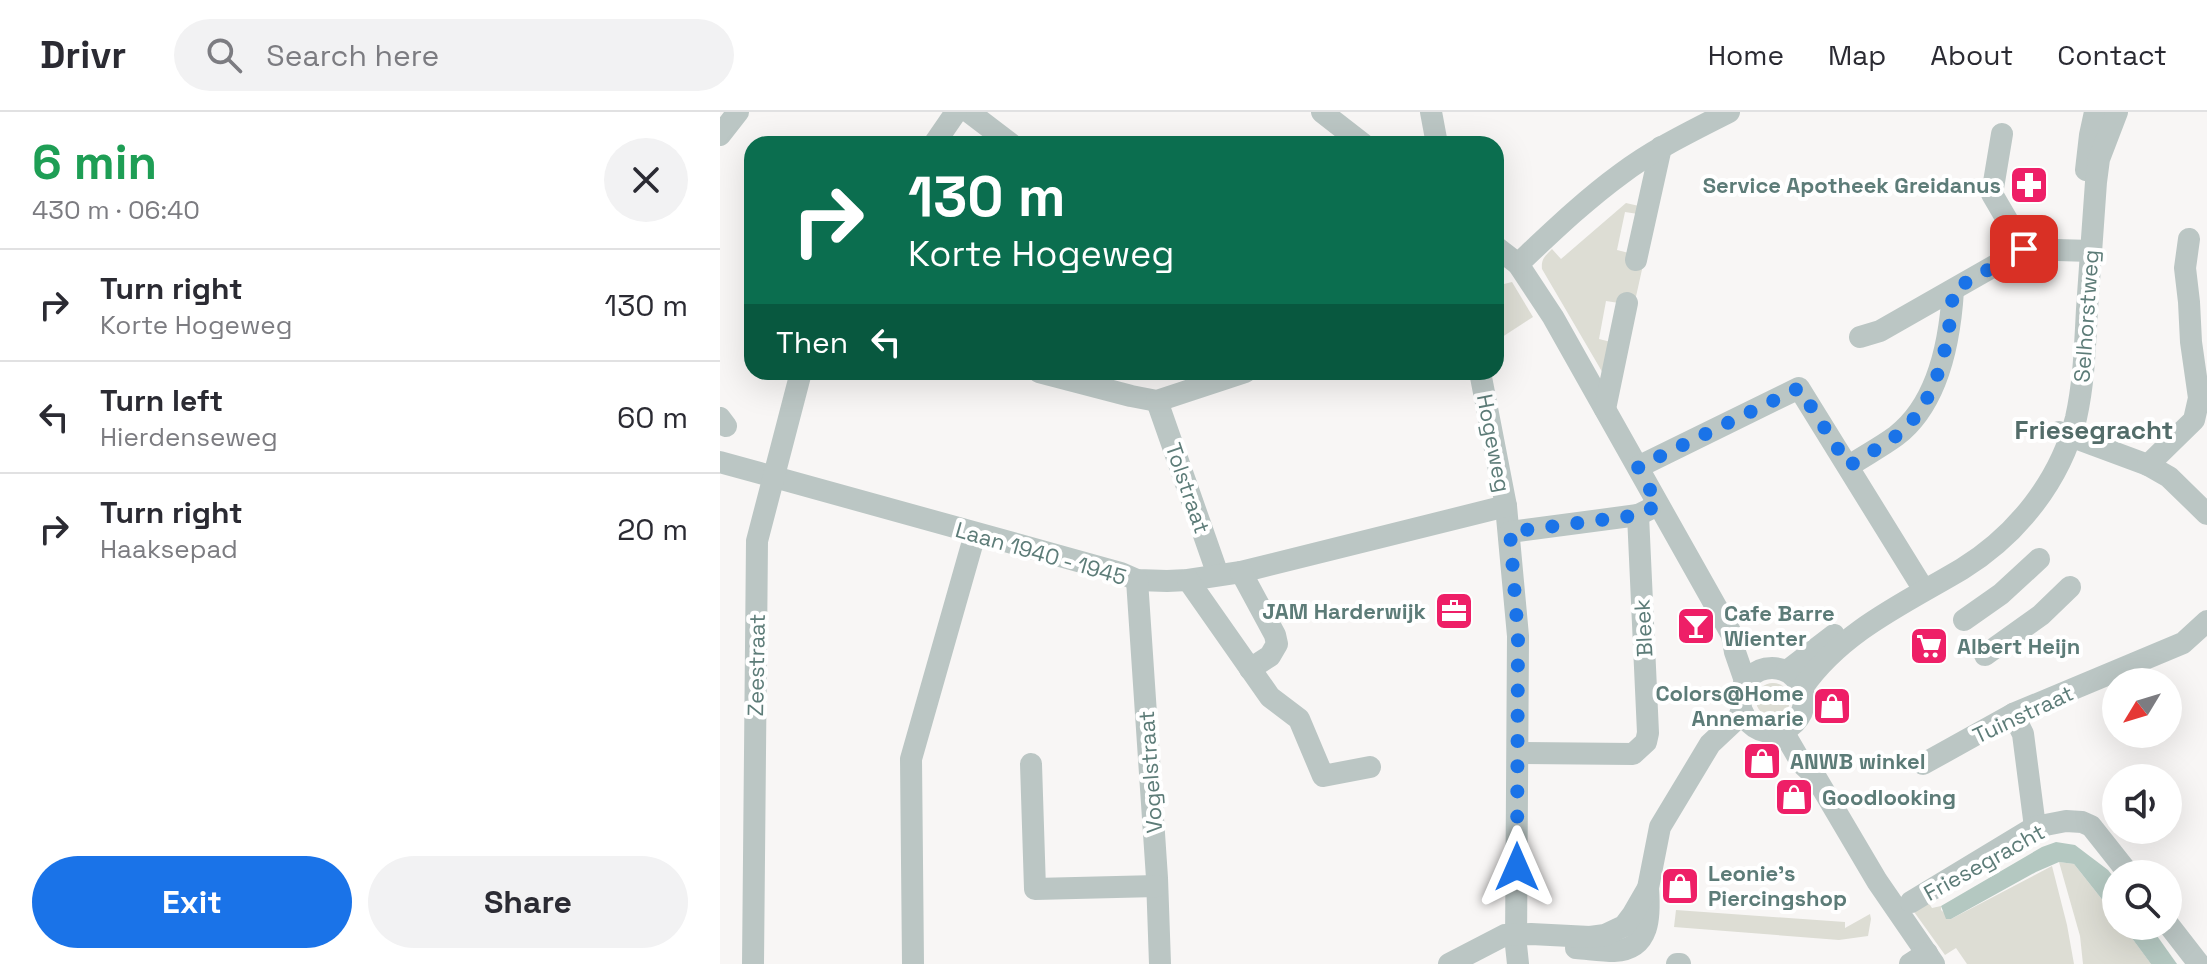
<!DOCTYPE html>
<html lang="en">
<head>
<meta charset="utf-8">
<style>
  :root { --surface:#fff; --page:#f2f2f3; --text:#2b2b33; --muted:#7c7c81; --line:#e1e1e2; --accent:#1a73e8 }
  body { margin:0; font-family:"Space Grotesk",sans-serif; background:var(--page); color:var(--text); height:100vh; display:flex; flex-direction:column; font-size:30px; white-space:nowrap }
  * { box-sizing:border-box; margin:0 }
  p { font-size:26px; color:var(--muted) }
  .icon { flex:none; width:44px; height:44px; fill:none; stroke:currentColor; stroke-width:2; stroke-linecap:round; stroke-linejoin:round }
  .map { position:relative; flex:1; overflow:hidden }
  .panel { display:flex; flex-direction:column; background:var(--surface); width:720px }
  .panel>* { flex:none }
  .banner { position:absolute; left:24px; top:24px; width:760px; height:244px; border-radius:24px; box-shadow:0 8px 32px #0002; background:#0b6e4f; color:#fff; overflow:hidden }
  .needle { width:52px; rotate:232deg }
  .buttons { position:absolute; left:1382px; top:556px; display:grid; gap:16px }
  .buttons a { display:grid; place-items:center; width:80px; height:80px; border-radius:50%; background:var(--surface); box-shadow:0 8px 32px #0002; font-size:40px }
  .pin { position:absolute; display:grid; place-items:center; width:68px; height:68px; color:#fff; margin:-34px; border-radius:16px; box-shadow:0 4px 12px #0006 }
  .me { position:absolute; width:88px; margin:-44px; rotate:0deg; stroke-linejoin:round; filter:drop-shadow(0 0 6px #0008) }
  .turn { display:flex; align-items:center; gap:28px; height:168px; padding:0 32px; font-size:36px }
  .turn .icon { width:104px; height:104px; stroke-width:2.5 }
  .turn b { display:block; font-size:56px; line-height:68px }
  .then { display:flex; align-items:center; height:76px; padding:0 32px; background:#0003; gap:16px; font-size:30px }
  .round { display:grid; place-items:center; flex:none; width:84px; height:84px; border-radius:42px; background:var(--page) }
  .overview { display:flex; align-items:center; justify-content:space-between; height:136px; padding:0 32px }
  h1 { font-size:48px; font-weight:800; line-height:60px; color:#1e9e55 }
  .button { display:flex; gap:16px; margin-top:auto; padding:16px 32px }
  .button a { flex:1; height:92px; border-radius:48px; background:var(--accent); color:#fff; font-size:32px; font-weight:800; line-height:92px; text-align:center }
  .button a+a { background:var(--page); color:var(--text) }
  ul { padding:0; list-style:none }
  li { display:flex; align-items:center; gap:24px; height:112px; padding:0 32px; border-top:2px solid var(--line) }
  li div { flex:1 }
  li b { display:block; font-size:30px }
  li em { font-style:normal }
  header { display:flex; align-items:center; gap:48px; box-sizing:border-box; height:112px; padding:0 40px; background:var(--surface); border-bottom:2px solid var(--line) }
  header strong { font-size:38px }
  nav { display:flex; gap:44px; margin-inline-start:auto; font-size:28px }
  .search { width:560px; height:72px; background:var(--page); display:flex; align-items:center; gap:20px; box-sizing:border-box; padding:0 28px; border-radius:44px; color:var(--muted); font-size:30px }
  main { display:flex; flex:1; min-height:0 }
  .map>svg:first-child { display:block }
</style>
</head>
<body>
<header>
<strong>Drivr</strong>
<div class="search"><svg class="icon" aria-label="search" viewBox="0 0 24 24"><circle cx="10" cy="10" r="6"/><path d="M15 15l6 6"/></svg>Search here</div>
<nav><a>Home</a><a>Map</a><a>About</a><a>Contact</a></nav>
</header>
<main>
<section class="panel">
<div class="overview"><div><h1>6 min</h1><p>430 m · 06:40</p></div><a class="round"><svg class="icon" aria-label="close" viewBox="0 0 24 24"><path d="M6 6l12 12M18 6L6 18"/></svg></a></div>
<ul>
<li><svg class="icon" aria-label="right" viewBox="0 0 24 24"><path d="M7 20v-9h11M14 6l5 5-5 5"/></svg><div><b>Turn right</b><p>Korte Hogeweg</p></div><em>130 m</em></li>
<li><svg class="icon" aria-label="left" viewBox="0 0 24 24"><path d="M17 20v-9H6M10 6l-5 5 5 5"/></svg><div><b>Turn left</b><p>Hierdenseweg</p></div><em>60 m</em></li>
<li><svg class="icon" aria-label="right" viewBox="0 0 24 24"><path d="M7 20v-9h11M14 6l5 5-5 5"/></svg><div><b>Turn right</b><p>Haaksepad</p></div><em>20 m</em></li>
</ul>
<div class="button"><a>Exit</a><a>Share</a></div>
</section>
<div class="map">
<svg width="1487" height="852" viewBox="0 0 1487 852">
  <rect width="100%" height="100%" fill="#f8f6f5"/>
  <g fill="#ddddd4">
    <path d="M906 91 919 94 918 102 905 100 897 138 909 141 923 153 915 189 899 191 886 189 879 227 891 230 884 263 822 157C821 147 825 144 832 137L841 147Z"/>
    <polygon points="792,170 813,205 776,229 776,174"/>
    <circle cx="1053" cy="588" r="17"/>
    <polygon points="1339,750 1354,752 1396,805 1396,814 1403,814 1431,852 1363,852 1360,824"/>
    <polygon points="1332,754 1347,813 1354,852 1247,852 1236,836 1225,843 1192,797 1206,787 1212,796 1221,794 1221,798 1231,807"/>
    <polygon points="956,798 1125,810 1125,816 1150,802 1151,807 1148,824 1119,828 954,815"/>
  </g>
  <g fill="#b4c8c1">
    <polygon points="1336,730 1355,733 1388,758 1396,768 1396,805 1354,752 1339,750 1316,760 1231,807 1226,807 1221,794 1322,735"/>
    <polygon points="1403,814 1430,814 1457,852 1431,852"/>
  </g>
  <g fill="none" stroke-linecap="round" stroke-linejoin="round">
    <g stroke="#bbc6c4" stroke-width="22">
      <polyline points="249,0 291,32"/>
      <polyline points="602,0 643,32"/>
      <polyline points="711,0 717,32"/>
      <polyline points="1282,22 1272,82 1304,137"/>
      <polyline points="0,23 18,0"/>
      <polyline points="214,32 236,0"/>
      <polyline points="1366,58 1370,23 1375,0"/>
      <polyline points="776,135 798,152 833,205 1012,523 1015,540 1025,569"/>
      <polyline points="916,148 941,35"/>
      <path d="M798 152C831 121 864 89 901 62 934 37 972 19 1009 0"/>
      <polyline points="1140,225 1160,219 1304,137 1371,139"/>
      <polyline points="319,260 411,284 437,289 525,260"/>
      <polyline points="760,260 786,394 798,524 796,833 798,852"/>
      <polyline points="437,289 498,463"/>
      <polyline points="885,297 907,191"/>
      <polyline points="0,306 6,314"/>
      <polyline points="1339,320 1428,353 1449,365 1487,402"/>
      <polyline points="0,350 401,461 417,468 447,469 468,468 521,460 786,394"/>
      <polyline points="1428,353 1474,308 1479,286 1471,230 1469,190 1465,156 1469,127"/>
      <path d="M1129 354C1144 344 1161 335 1176 324 1218 292 1230 228 1233 178"/>
      <polyline points="918,355 1079,276 1204,478"/>
      <polyline points="790,420 918,403 930,397"/>
      <polyline points="521,460 555,523 557,532 550,544 530,557"/>
      <polyline points="417,468 437,766 440,852"/>
      <polyline points="468,468 550,585 579,607 603,664 650,655"/>
      <polyline points="1244,508 1281,482 1319,447"/>
      <polyline points="1265,543 1321,503 1350,475"/>
      <circle cx="1052" cy="588" r="32"/>
      <polyline points="1067,559 1114,523"/>
      <path d="M1083 575C1122 519 1185 491 1242 457 1297 423 1340 369 1356 306 1364 270 1365 234 1367 197 1370 155 1373 113 1376 70L1379 47 1397 0"/>
      <polyline points="1293,602 1303,622 1315,715"/>
      <polyline points="1059,620 1068,628 1082,652 1095,664 1157,769 1214,852"/>
      <polyline points="798,641 913,642 926,630 928,621 918,403"/>
      <polyline points="311,652 315,777 437,774"/>
      <polyline points="1203,652 1293,602 1463,531 1487,509"/>
      <polyline points="1191,790 1315,715 1346,709 1362,710 1371,714 1409,762"/>
      <polyline points="1448,812 1479,852"/>
      <path d="M856 836C869 837 882 839 894 839 931 837 930 803 928 776"/>
      <polyline points="33,852 37,429 81,260"/>
      <polyline points="193,852 191,647 255,422"/>
      <polyline points="729,852 785,823 811,822 870,825 885,823 904,814 913,802 928,776 940,715 990,632 1023,601"/>
      <polyline points="957,852 960,852"/>
      <polyline points="1190,852 1207,841"/>
    </g>
  </g>
  <g fill="none" stroke-linecap="round" stroke-linejoin="round">
    <path stroke="#1a73e8" stroke-width="14" stroke-dasharray="0 25.2" d="M797 755 798 524 790 420 918 403 938 393 918 355 1079 276 1129 354C1144 344 1161 335 1176 324 1218 292 1230 228 1233 178L1304 137"/>
  </g>
  <defs>
    <g id="pharmacy-square" transform="scale(2)"><rect x="-9" y="-9" width="18" height="18" rx="4" fill="#ee1f67" stroke="#fff"/><path d="M-2-6h4v4h4v4h-4v4h-4v-4h-4v-4h4Z" fill="#fff"/></g>
    <g id="office-square" transform="scale(2)"><rect x="-9" y="-9" width="18" height="18" rx="4" fill="#ee1f67" stroke="#fff"/><path d="M-6-3h4V-5.5h4V-3h4V5H-6ZM-1-4.5V-3h2v-1.5ZM-6 0V1H6V0Z" fill="#fff"/></g>
    <g id="bar-square" transform="scale(2)"><rect x="-9" y="-9" width="18" height="18" rx="4" fill="#ee1f67" stroke="#fff"/><path d="M-6-5H6L.8 .8V4.5H3.5V6h-7V4.5H-.8V.8Z" fill="#fff"/></g>
    <g id="supermarket-square" transform="scale(2)"><rect x="-9" y="-9" width="18" height="18" rx="4" fill="#ee1f67" stroke="#fff"/><path d="M-6-5.5h2.5l.6 2H6L4.5 2H-2.5L-4.4-4H-6ZM-1.5 3.2a1.3 1.3 0 1 0 .1 0ZM3 3.2a1.3 1.3 0 1 0 .1 0Z" fill="#fff"/></g>
    <g id="shop-square" transform="scale(2)"><rect x="-9" y="-9" width="18" height="18" rx="4" fill="#ee1f67" stroke="#fff"/><path d="M-5-2.5h2.3a2.7 3.5 0 0 1 5.4 0H5L5.5 6h-11ZM-1.5-2.5h3a1.5 2.3 0 0 0-3 0Z" fill="#fff"/></g>
  </defs>
  <g fill-rule="evenodd">
    <use href="#pharmacy-square" x="1309" y="73"/>
    <use href="#office-square" x="734" y="499"/>
    <use href="#bar-square" x="976" y="514"/>
    <use href="#supermarket-square" x="1209" y="534"/>
    <use href="#shop-square" x="1112" y="594"/>
    <use href="#shop-square" x="1042" y="649"/>
    <use href="#shop-square" x="1074" y="685"/>
    <use href="#shop-square" x="960" y="774"/>
  </g>
  <g text-anchor="middle" stroke-width="8" stroke-linejoin="round" paint-order="stroke">
    <g font-size="22" font-weight="bold" fill="#5d7c78" stroke="#fff" text-anchor="start">
      <text x="1281" y="81" text-anchor="end">Service Apotheek Greidanus</text>
      <text x="706" y="507" text-anchor="end">JAM Harderwijk</text>
      <text x="1004" y="509">Cafe Barre<tspan x="1004" dy="25">Wienter</tspan></text>
      <text x="1237" y="542">Albert Heijn</text>
      <text x="1084" y="589" text-anchor="end">Colors@Home<tspan x="1084" dy="25">Annemarie</tspan></text>
      <text x="1070" y="657">ANWB winkel</text>
      <text x="1102" y="693">Goodlooking</text>
      <text x="988" y="769">Leonie's<tspan x="988" dy="25">Piercingshop</tspan></text>
    </g>
    <g font-size="22" fill="#5d7c78" stroke="#fff">
      <text transform="translate(1366 204) rotate(-86)" y="8">Selhorstweg</text>
      <text transform="translate(774 331) rotate(79)" y="8">Hogeweg</text>
      <text transform="translate(468 376) rotate(71)" y="8">Tolstraat</text>
      <text transform="translate(321 441) rotate(16)" y="8">Laan 1940 - 1945</text>
      <text transform="translate(923 516) rotate(-93)" y="8">Bleek</text>
      <text transform="translate(36 553) rotate(-89)" y="8">Zeestraat</text>
      <text transform="translate(1303 602) rotate(-25)" y="8">Tuinstraat</text>
      <text transform="translate(430 660) rotate(-94)" y="8">Vogelstraat</text>
      <text transform="translate(1264 750) rotate(-29)" y="8">Friesegracht</text>
    </g>
    <g font-size="26" font-weight="bold" fill="#536c69" stroke="#fff">
      <text x="1374" y="327">Friesegracht</text>
    </g>
  </g>
</svg>
<div class="buttons">
<a><svg class="needle" viewBox="-14 -14 28 28"><path d="M0-13l5 13h-10z" fill="#e53935"/><path d="M0 13l5-13h-10z" fill="#7c7c81"/></svg></a>
<a><svg class="icon" aria-label="sound" viewBox="0 0 24 24"><path d="M4 9h4l5-4v14l-5-4H4zM17 9q2 3 0 6"/></svg></a>
<a><svg class="icon" aria-label="search" viewBox="0 0 24 24"><circle cx="10" cy="10" r="6"/><path d="M15 15l6 6"/></svg></a>
</div>
<div class="pin" style="left:1304px;top:137px;background:#d93025"><svg class="icon" aria-label="arrive" viewBox="0 0 24 24"><path d="M6 21V4h12l-3 4 3 4H6"/></svg></div>
<svg class="me" style="left:797px;top:755px" viewBox="-20 -20 40 40"><path d="M0-17L14 15 0 8-14 15z" fill="#1a73e8" stroke="#fff" stroke-width="4"/></svg>
<div class="banner">
<div class="turn"><svg class="icon" aria-label="right" viewBox="0 0 24 24"><path d="M7 20v-9h11M14 6l5 5-5 5"/></svg><div><b>130 m</b>Korte Hogeweg</div></div>
<div class="then">Then<svg class="icon" aria-label="left" viewBox="0 0 24 24"><path d="M17 20v-9H6M10 6l-5 5 5 5"/></svg></div>
</div>
</div>
</main>
</body>
</html>
